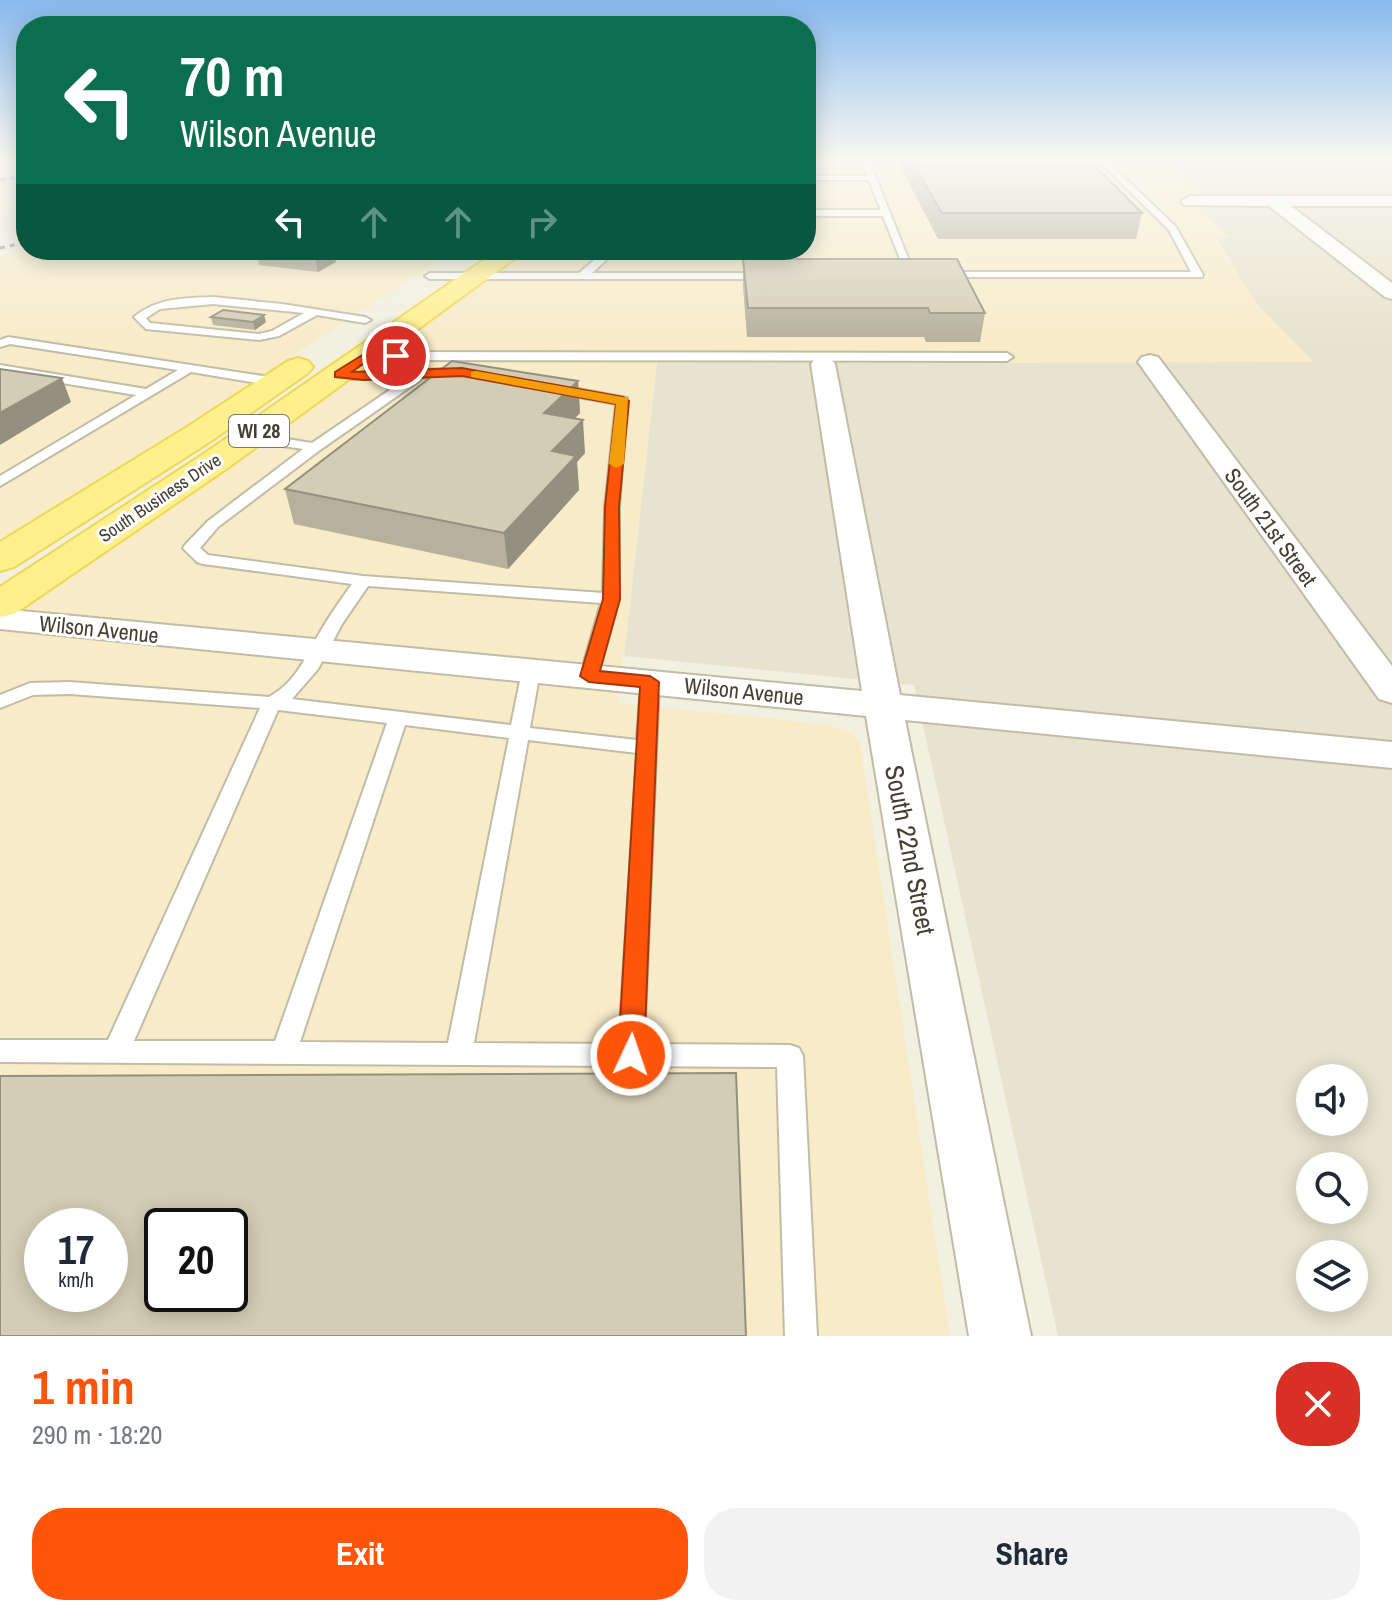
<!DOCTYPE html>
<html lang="en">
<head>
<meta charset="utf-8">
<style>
  :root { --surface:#fff; --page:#f2f2f3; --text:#1f2937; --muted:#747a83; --accent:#ff550b }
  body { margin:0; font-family:"Archivo Narrow",sans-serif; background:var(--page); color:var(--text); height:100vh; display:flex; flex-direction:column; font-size:30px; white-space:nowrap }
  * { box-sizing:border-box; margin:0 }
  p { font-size:26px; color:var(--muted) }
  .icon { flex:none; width:44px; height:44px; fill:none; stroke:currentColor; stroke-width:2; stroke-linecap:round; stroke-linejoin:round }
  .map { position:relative; height:1336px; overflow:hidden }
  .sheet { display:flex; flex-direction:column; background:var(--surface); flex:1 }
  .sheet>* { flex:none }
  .top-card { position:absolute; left:16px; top:16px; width:800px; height:244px; border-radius:32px; box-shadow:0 4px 20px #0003; background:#0b6e4f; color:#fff; overflow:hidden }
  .fabs { position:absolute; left:1296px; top:1064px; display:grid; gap:16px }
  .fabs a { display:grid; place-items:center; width:72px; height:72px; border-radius:50%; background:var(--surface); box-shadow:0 4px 20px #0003; font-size:40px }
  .speed { position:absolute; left:24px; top:1208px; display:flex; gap:16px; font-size:40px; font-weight:700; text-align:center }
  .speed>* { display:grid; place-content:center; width:104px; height:104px; border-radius:50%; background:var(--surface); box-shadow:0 4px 20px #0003; line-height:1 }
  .speed small { font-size:20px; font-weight:400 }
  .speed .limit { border:4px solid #111; border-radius:12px; background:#fff; color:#111 }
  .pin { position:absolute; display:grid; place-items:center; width:68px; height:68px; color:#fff; margin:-34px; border:4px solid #fff; border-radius:50%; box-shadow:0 2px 8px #0007 }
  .me { position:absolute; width:88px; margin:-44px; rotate:3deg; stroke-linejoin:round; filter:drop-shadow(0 0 6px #0008) }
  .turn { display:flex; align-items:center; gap:28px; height:168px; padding:0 32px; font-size:36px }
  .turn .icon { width:104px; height:104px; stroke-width:2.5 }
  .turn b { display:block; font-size:56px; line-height:68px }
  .lanes { display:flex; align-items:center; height:76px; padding:0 32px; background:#0003; justify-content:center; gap:40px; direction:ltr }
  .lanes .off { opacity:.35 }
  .round { display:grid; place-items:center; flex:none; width:84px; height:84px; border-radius:32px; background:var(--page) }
  .headline { display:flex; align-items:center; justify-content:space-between; height:136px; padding:0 32px }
  h1 { font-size:48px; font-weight:800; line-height:60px; color:var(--accent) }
  .action { display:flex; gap:16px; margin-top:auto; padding:16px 32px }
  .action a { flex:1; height:92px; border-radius:32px; background:var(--accent); color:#fff; font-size:32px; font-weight:800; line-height:92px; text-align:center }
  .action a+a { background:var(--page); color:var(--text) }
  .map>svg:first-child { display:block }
</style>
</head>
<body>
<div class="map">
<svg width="1392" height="1336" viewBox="0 0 1392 1336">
  <rect width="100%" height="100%" fill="#f2f0e0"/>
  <path fill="#e7e3ce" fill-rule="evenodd" d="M1158 158H1392V1336H1058L914 685 624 656 657 363 1312 362 1256 303 1215 237 1228 236 1193 206 1213 205ZM1310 1078H1354V1122H1310ZM1310 1166H1354V1210H1310ZM1310 1254H1354V1298H1310Z"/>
  <g fill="#f8ebc8" fill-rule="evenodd">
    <path d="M806 158H1158L1204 196 1184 197 1229 237H1216L1256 303 1314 362 657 363 618 703 831 725 853 735 860 743 950 1336H0V620L526 250H806ZM42 1226H110V1294H42ZM162 1226H230V1294H162Z"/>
    <polygon points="31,250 457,250 0,543 0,257"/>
  </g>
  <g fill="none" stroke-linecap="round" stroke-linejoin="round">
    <g stroke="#c1bca5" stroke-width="4">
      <g id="service">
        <polygon points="860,158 868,158 916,278 907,276 883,216 806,216 806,210 881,210 869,180 806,180 806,176 867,176"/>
        <polygon points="1096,158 1104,158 1176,227 1203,275 1202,277 936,277 935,275 940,272 1191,272 1169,230"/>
        <polygon points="606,250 617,250 592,273 767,273 772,276 767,279 430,279 425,276 430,273 579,273"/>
        <path d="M213 297 282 304 365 317 371 320 365 323 317 315 279 336 259 340 146 329 134 317C156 298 185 298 213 297ZM213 304 304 313 272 331 259 334 150 323 146 318 160 309Z"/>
        <polygon points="8,337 276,378 282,382 276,386 191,372 0,486 0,476 136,395 0,373 0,365 146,389 178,370 10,344 0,347 0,340"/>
        <polygon points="372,348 403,352 1007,353 1013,357 1007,361 403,360 368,354 366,352"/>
        <path d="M457 369 463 373 461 376 423 378 320 450 218 527 200 548 208 555 363 576 603 593 605 507 616 404 557 393 551 389 557 385 627 398 619 507V599L595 680 589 682 580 676 601 603 368 586 342 624 318 669 292 699 511 725 522 671 531 665 540 671 530 728 637 740 641 682 644 678H656L659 682 644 1044 790 1045 799 1048 803 1056 817 1336H785L777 1067 0 1062V1040H108L260 708 70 694 33 695 0 708V695L30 683 70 682 269 697C298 681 307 653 323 627 332 612 342 598 352 584L203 564 197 562 183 548 185 545 208 521 303 449 250 441 243 437 250 433 312 443 406 379H340L334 375 336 372ZM278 710 387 723 275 1041H134ZM405 725 509 738 448 1043 300 1042ZM528 740 637 753 619 1044 474 1043Z"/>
      </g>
    </g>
    <g stroke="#c1bca5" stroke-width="4">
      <g id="minor">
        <polygon points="1190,196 1392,196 1392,206 1291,206 1392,283 1392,299 1385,297 1269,206 1184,205 1181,201"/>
        <polygon points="1150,355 1158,357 1392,666 1392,703 1379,699 1138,362 1142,357"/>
        <polygon points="823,357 831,359 835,364 900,695 1392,742 1392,768 905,720 1031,1336 969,1336 866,716 0,629 0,609 862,691 811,364 815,359"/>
      </g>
    </g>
    <g stroke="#efd852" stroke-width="4">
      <g id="primary">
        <polygon points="498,250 526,250 229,467 14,614 0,617 0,587 205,453"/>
        <polygon points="298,358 308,361 313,367 308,373 211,441 14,567 0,571 0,542 187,427 288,361"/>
      </g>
    </g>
    <use href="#service" fill="#fff" fill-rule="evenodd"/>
    <use href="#minor" fill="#fff" fill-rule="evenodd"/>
    <use href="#primary" fill="#fff08d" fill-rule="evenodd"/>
    <g stroke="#929292" stroke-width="3" stroke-dasharray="5 5" stroke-linecap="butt">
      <polyline points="0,180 26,175"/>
      <polyline points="0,248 26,242"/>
    </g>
  </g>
  <g fill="#b6b09c">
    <polygon points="898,158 1087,158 1142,213 1136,239 938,239 897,160"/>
    <polygon points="334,250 336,262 318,272 259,265 256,251"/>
    <polygon points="743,259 985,313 980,342 926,342 924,337 747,337 743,287"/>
    <polygon points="211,317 266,322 255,330 213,325"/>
    <polygon points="578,381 580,413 575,418 585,453 577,462 579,490 508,569 294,524 285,489"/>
  </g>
  <g fill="#94907f">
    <polygon points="330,250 334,250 336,262 318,272 315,258"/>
    <polygon points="264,315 266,322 255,330 253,322"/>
    <polygon points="62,378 71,402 0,445 0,413"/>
    <polygon points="578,381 580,413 547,446 544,413"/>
    <polygon points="583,420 585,453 577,462 579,490 508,569 504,533 552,451"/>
  </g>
  <g fill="#d4cdb5" stroke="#94907f" stroke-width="2" fill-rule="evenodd">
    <polygon points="910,158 1087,158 1142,213 942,213"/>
    <polygon points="257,250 330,250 315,258 256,251"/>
    <polygon points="743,259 957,259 985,313 930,313 928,308 748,308"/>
    <polygon points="223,310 264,315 253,322 211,317"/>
    <polygon points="452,361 578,381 544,413 583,420 552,451 576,456 504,533 285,489"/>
    <polygon points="0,369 62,378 0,413"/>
    <path d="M736 1073 746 1336H0V1076ZM42 1226H110V1294H42ZM162 1226H230V1294H162Z"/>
  </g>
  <linearGradient id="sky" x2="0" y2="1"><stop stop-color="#87b9ee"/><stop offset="0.46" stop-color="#f9f8f1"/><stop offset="1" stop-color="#f9f8f1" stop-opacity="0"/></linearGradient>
  <rect width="1392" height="345" fill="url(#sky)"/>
  <polygon fill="#ff550b" stroke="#a63707" stroke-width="2" points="372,349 402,356 396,359 374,356 352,372 462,368 623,397 629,401 619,507 620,599 600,671 650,676 659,682 644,1055 640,1063 631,1066 622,1063 618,1055 640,687 589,682 580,676 603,599 605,507 616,404 462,376 364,380 335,377 335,372"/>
  <polygon fill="#f59e0b" points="476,371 628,398 624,464 616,468 609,464 616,404 471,377 471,372"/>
  <g text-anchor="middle" stroke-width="6" stroke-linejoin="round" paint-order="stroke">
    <g font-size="18" fill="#443f31" stroke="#fff">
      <text transform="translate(160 498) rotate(-34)" y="6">South Business Drive</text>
    </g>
    <rect fill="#fff" stroke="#7c796f" stroke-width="2" x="229" y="415" width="60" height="32" rx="6"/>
    <g font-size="20" font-weight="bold" fill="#443f31">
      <text x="259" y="438">WI 28</text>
    </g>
    <g font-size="22" fill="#443f31" stroke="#fff">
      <text transform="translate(1271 527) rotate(54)" y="8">South 21st Street</text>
      <text transform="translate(99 629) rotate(6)" y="8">Wilson Avenue</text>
      <text transform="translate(744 691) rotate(6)" y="8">Wilson Avenue</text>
    </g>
    <g font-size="26" fill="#443f31" stroke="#fff">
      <text transform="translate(910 850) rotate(79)" y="9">South 22nd Street</text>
    </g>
  </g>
</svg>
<div class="fabs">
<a><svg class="icon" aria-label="sound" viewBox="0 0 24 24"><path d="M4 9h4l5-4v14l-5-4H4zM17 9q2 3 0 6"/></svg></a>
<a><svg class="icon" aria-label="search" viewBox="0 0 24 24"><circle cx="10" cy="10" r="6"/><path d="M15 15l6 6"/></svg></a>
<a><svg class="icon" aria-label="layers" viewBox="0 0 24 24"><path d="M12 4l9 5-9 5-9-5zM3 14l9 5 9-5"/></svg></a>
</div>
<div class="speed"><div>17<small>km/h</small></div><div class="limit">20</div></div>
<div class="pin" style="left:396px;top:356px;background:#d93025"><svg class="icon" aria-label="arrive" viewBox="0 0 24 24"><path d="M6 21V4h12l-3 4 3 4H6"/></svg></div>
<svg class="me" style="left:631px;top:1055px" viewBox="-20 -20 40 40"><circle r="17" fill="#ff550b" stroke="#fff" stroke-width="3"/><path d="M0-11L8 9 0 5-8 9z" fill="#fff"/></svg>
<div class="top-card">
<div class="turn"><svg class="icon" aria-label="left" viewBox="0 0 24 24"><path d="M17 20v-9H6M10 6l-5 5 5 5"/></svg><div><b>70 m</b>Wilson Avenue</div></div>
<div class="lanes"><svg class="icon" aria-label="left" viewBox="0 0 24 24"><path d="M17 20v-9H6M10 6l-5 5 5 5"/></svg><svg class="icon off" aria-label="ahead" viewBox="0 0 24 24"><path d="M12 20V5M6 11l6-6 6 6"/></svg><svg class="icon off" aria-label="ahead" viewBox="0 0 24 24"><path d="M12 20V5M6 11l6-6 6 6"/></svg><svg class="icon off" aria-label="right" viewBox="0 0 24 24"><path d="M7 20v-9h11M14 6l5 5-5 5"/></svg></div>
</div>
</div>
<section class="sheet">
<div class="headline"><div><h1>1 min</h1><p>290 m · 18:20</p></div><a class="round" style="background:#d93025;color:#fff"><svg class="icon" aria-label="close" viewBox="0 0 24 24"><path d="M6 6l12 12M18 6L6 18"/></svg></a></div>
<div class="action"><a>Exit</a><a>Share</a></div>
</section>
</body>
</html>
